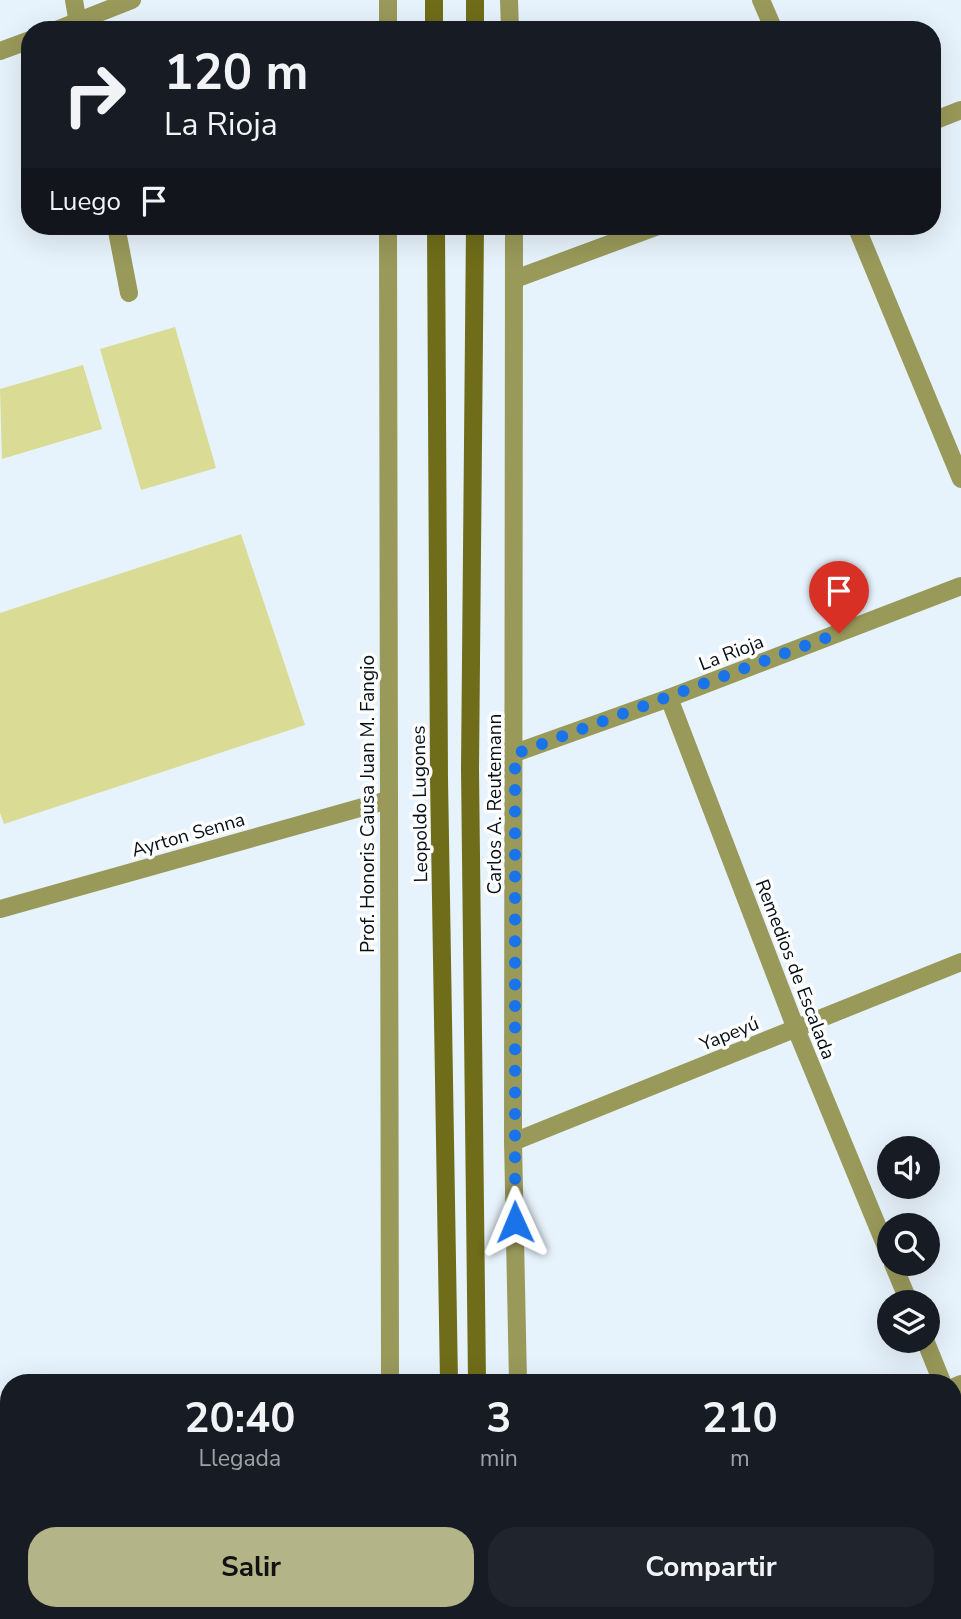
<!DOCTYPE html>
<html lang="es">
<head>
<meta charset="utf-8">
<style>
  :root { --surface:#171b24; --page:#20242c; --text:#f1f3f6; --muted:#9ea1a6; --accent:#b3b487 }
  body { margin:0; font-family:"Nunito Sans",sans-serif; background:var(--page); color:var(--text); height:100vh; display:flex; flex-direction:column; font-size:26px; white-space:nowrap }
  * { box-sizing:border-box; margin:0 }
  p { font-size:23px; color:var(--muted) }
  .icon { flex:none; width:38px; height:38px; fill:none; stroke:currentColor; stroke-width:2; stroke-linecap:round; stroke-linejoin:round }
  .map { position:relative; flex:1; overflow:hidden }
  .details { position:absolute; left:0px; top:1374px; width:962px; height:247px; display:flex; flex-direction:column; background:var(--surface); border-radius:28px 28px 0 0; box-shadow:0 7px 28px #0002 }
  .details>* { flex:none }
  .hud { position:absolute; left:21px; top:21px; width:920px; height:214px; border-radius:28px; box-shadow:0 7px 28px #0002; background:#171b24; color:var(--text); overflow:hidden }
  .tools { position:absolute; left:877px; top:1136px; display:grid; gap:14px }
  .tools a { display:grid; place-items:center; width:63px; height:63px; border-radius:50%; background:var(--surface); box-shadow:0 7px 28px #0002; font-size:35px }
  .pin { position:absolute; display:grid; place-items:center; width:60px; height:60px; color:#fff; margin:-72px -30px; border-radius:50% 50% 50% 0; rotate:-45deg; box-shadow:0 0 7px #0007 }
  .pin .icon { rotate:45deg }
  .me { position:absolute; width:77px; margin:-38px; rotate:359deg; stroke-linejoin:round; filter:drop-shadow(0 0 5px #0008) }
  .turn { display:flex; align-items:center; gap:24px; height:147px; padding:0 28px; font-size:32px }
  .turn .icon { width:91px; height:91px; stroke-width:2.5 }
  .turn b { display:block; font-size:49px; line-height:60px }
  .then { display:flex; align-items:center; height:66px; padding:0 28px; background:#0003; gap:14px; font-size:26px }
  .eta { display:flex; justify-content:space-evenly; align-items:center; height:119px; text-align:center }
  .eta b { font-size:42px; font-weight:700; line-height:49px }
  .action { display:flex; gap:14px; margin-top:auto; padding:14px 28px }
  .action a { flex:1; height:80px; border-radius:28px; background:var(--accent); color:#111; font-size:28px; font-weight:700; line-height:80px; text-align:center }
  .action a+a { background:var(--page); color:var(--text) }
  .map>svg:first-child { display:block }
</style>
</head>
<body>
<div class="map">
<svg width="961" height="1619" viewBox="0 0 961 1619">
  <rect width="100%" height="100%" fill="#e7f3fc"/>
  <g fill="#dadb95">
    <polygon points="175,327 216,468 141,490 100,349"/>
    <polygon points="83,365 102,429 2,459 0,389"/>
    <polygon points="241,534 305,725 4,824 0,813 0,613"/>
  </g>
  <polygon fill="#0e4464" points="217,1612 310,1612 313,1619 200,1619"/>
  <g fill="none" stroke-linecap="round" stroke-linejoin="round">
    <g stroke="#99995a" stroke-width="18">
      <polyline points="74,0 79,30"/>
      <polyline points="509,0 510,30"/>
      <polyline points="761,0 774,30"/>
      <polyline points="56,30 132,0"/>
      <polyline points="388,30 388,0"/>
      <polyline points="0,51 30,40"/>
      <polyline points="933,121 961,110"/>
      <polyline points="116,226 129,293"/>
      <polyline points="388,226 390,1382"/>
      <polyline points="514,226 513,1142 518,1382"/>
      <polyline points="856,226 961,479"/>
      <polyline points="515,279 658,226"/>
      <polyline points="669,698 796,1029 889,1254"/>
      <polyline points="515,753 669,698 961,586"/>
      <polyline points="0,909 388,800"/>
      <polyline points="513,1142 961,962"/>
      <polyline points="893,1264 909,1302"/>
      <polyline points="925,1340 942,1382"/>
      <polyline points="954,1387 961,1384"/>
      <polyline points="954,1410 961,1427"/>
      <polyline points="391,1612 391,1619"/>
      <polyline points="522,1612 522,1619"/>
      <polyline points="642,1612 645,1619"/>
    </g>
    <g stroke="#6f6d19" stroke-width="18">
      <polyline points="434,0 434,30"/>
      <polyline points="475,30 475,0"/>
      <polyline points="436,226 439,778 449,1382"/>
      <polyline points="475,226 470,769 477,1382"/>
      <polyline points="453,1612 453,1619"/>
      <polyline points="481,1612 481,1619"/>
    </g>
  </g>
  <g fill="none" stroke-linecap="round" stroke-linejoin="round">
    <polyline stroke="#1a73e8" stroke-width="12" stroke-dasharray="0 21.6" points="515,1222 515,754 839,633"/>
  </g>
  <g text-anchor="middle" stroke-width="7" stroke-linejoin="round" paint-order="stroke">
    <g font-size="19" fill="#050f16" stroke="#fefefe">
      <text transform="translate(731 652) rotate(-21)" y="7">La Rioja</text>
      <text transform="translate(367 804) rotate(-90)" y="7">Prof. Honoris Causa Juan M. Fangio</text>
      <text transform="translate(419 804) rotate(-91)" y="7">Leopoldo Lugones</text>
      <text transform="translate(494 804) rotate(-90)" y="7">Carlos A. Reutemann</text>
      <text transform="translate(188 834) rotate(-16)" y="7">Ayrton Senna</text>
      <text transform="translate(796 969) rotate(69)" y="7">Remedios de Escalada</text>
      <text transform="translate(729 1033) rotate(-22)" y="7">Yapeyú</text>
    </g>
  </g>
</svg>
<div class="tools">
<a><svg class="icon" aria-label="sound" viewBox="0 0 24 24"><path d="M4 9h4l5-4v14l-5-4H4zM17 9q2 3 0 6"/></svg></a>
<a><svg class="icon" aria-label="search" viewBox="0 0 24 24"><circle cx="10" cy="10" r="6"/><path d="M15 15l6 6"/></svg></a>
<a><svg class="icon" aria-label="layers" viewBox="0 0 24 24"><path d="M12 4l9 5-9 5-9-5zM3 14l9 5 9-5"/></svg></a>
</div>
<div class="pin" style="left:839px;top:633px;background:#d93025"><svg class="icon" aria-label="arrive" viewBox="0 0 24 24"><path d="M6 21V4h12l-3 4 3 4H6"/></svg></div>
<svg class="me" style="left:515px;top:1222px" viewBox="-20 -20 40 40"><path d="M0-17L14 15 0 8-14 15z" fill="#1a73e8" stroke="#fff" stroke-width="4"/></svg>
<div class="hud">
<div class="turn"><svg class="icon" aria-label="right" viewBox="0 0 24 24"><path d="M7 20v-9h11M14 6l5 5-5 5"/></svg><div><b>120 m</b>La Rioja</div></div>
<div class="then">Luego<svg class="icon" aria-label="arrive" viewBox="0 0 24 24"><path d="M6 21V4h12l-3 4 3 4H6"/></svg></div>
</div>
<section class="details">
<div class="eta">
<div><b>20:40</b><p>Llegada</p></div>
<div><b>3</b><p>min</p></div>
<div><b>210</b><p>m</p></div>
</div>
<div class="action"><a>Salir</a><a>Compartir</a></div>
</section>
</div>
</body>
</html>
